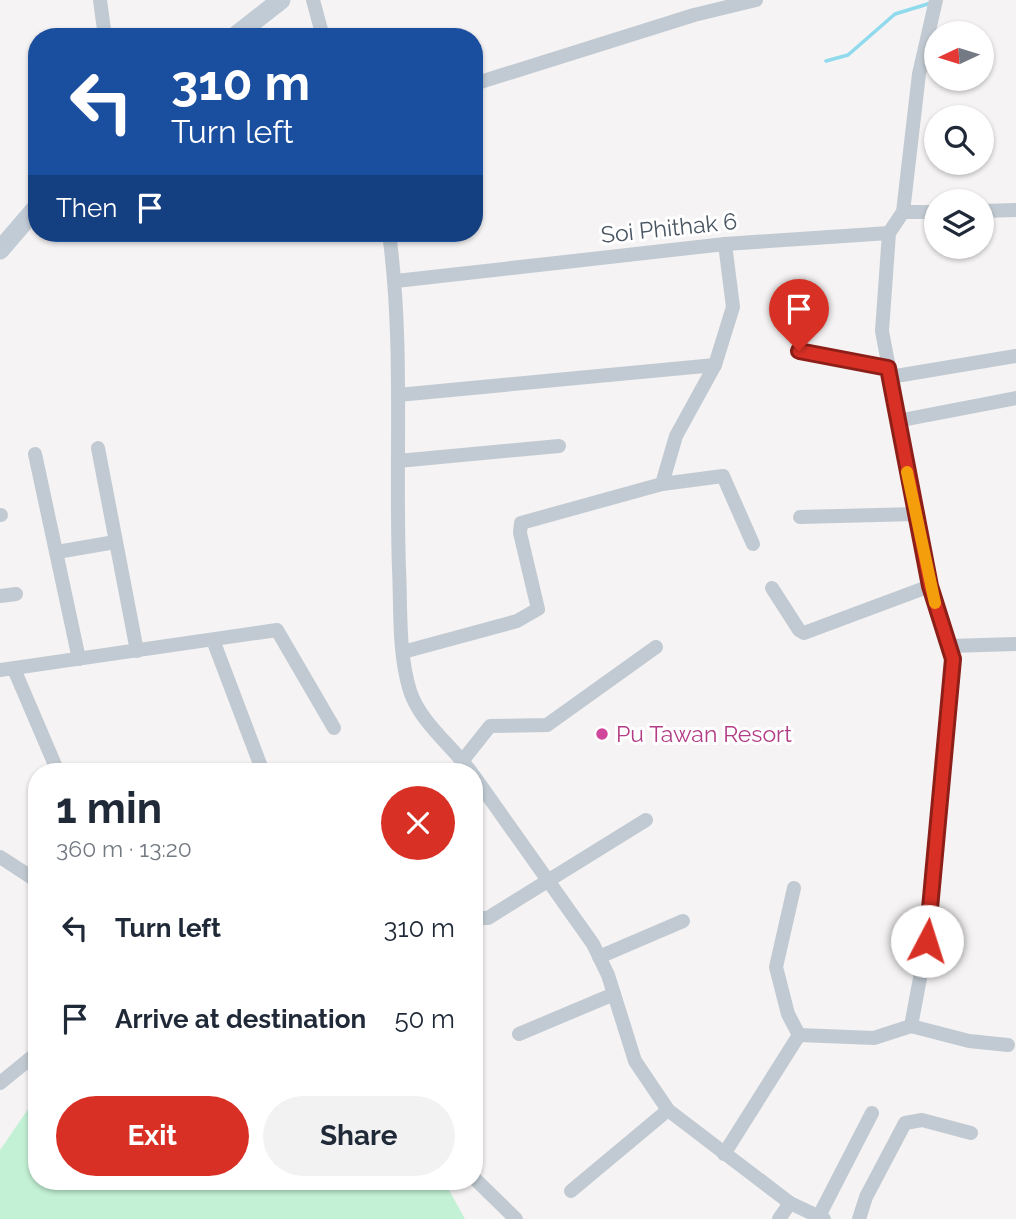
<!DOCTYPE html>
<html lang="en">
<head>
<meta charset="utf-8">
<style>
  :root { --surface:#fff; --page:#f2f2f3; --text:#1f2937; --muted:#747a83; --accent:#d93025 }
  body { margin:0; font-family:Raleway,sans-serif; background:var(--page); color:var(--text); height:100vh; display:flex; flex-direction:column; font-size:26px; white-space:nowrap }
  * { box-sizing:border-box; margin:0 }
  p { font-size:23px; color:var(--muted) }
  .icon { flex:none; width:38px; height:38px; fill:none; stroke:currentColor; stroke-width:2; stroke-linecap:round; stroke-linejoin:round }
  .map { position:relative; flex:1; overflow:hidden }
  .drawer { position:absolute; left:28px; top:763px; width:455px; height:427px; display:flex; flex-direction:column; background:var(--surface); border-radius:28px; box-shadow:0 2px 5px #0004 }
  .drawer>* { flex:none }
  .top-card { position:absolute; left:28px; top:28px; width:455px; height:214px; border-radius:28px; box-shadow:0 2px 5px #0004; background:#1a4fa0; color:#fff; overflow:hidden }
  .needle { width:46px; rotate:266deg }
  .tools { position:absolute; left:924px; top:21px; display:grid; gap:14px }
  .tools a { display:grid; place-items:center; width:70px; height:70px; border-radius:50%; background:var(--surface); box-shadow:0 2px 5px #0004; font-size:35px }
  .pin { position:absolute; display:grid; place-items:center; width:60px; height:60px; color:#fff; margin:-72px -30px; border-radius:50% 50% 50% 0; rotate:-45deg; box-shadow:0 0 7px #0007 }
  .pin .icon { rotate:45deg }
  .me { position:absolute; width:77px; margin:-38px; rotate:5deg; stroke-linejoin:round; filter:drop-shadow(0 0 5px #0008) }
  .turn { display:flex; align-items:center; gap:24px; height:147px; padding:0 28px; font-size:32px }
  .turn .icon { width:91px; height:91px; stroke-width:2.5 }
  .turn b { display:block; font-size:49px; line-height:60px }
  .then { display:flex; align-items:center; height:66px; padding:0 28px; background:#0003; gap:14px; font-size:26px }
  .round { display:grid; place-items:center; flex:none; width:74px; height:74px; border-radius:37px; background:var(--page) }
  .overview { display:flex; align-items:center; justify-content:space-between; height:119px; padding:0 28px }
  h1 { font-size:42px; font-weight:700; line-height:52px }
  .primary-button { display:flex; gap:14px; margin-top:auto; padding:14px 28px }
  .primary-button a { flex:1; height:80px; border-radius:42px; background:var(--accent); color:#fff; font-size:28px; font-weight:700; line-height:80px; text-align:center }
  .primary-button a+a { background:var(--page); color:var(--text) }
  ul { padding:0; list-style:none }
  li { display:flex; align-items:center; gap:21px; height:91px; padding:0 28px }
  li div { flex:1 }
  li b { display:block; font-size:26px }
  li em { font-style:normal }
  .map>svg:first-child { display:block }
</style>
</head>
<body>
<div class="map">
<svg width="1016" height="1219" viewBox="0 0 1016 1219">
  <rect width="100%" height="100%" fill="#f5f3f3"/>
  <polygon fill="#c3f1d5" points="37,1096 37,1181 444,1181 465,1219 0,1219 0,1150"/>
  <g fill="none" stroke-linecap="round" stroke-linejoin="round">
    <polyline stroke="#90daee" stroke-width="3.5" points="826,61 848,55 895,14 931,3"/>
    <g stroke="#c1cad2" stroke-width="14">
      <polyline points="100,0 105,37"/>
      <polyline points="313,0 323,37"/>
      <polyline points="474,84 694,15 756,0"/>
      <polyline points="982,211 1016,210"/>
      <polyline points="903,212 919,74 936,0"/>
      <path d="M389 233C404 344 395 456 399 569 401 609 398 652 410 691 420 722 452 746 471 772"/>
      <polyline points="396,281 725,244 889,233 903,212 936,212"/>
      <polyline points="799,351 888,368"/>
      <polyline points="890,377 1016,356"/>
      <polyline points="398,395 715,365"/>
      <polyline points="897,421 1016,398"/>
      <polyline points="98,448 137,651"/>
      <polyline points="35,454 79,659"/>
      <polyline points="398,461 559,446"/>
      <polyline points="662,484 723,476 753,544"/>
      <polyline points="0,515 1,515"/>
      <polyline points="800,517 916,514"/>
      <polyline points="57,552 115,542"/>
      <polyline points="772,588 799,630 804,633 930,586"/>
      <polyline points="0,596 16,594"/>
      <polyline points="213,640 263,772"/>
      <polyline points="949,646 1016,644"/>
      <polyline points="403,652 517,621 538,609 520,533 521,523 662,484 676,436 715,365 733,307 725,244"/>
      <polyline points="14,669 58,772"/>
      <polyline points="0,670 277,630 334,728"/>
      <polyline points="463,760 490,726 547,725 656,647"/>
      <polyline points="474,776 593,944 608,975 635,1061 668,1110 790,1203 824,1219"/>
      <polyline points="0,857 31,877 37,884"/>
      <polyline points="794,888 776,967 788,1014 799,1035"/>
      <polyline points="474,918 488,918 646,820"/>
      <polyline points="599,957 683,921"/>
      <polyline points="911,1026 969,1041 1008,1045"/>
      <polyline points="519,1034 614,994"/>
      <polyline points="0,1083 37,1053"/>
      <polyline points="724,1154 799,1035 874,1038 911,1026 927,941 953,659 930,586 882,331 889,233"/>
      <polyline points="474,1178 516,1219"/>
      <polyline points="571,1191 668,1110"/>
      <polyline points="819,1216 872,1113"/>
      <polyline points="779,1219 790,1203"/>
      <polyline points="859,1219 866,1197 905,1123 922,1120 971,1133"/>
    </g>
    <g stroke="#c1cbd6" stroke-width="19">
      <polyline points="234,37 281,0"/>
      <polyline points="0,250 37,207"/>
    </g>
  </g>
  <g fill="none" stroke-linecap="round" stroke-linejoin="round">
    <g stroke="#8d1f18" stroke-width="18">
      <polyline id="route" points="799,351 888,368 930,586 953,659 927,941"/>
    </g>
    <use href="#route" stroke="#d93025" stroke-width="12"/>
    <polyline stroke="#f59e0b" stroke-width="12" points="907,472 935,603"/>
  </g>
  <circle fill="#d1479c" stroke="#fff" stroke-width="2.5" cx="602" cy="734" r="7"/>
  <g text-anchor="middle" stroke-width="6" stroke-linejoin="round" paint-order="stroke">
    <g font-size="23" fill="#4a5661" stroke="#fff">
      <text transform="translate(669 228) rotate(-6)" y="8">Soi Phithak 6</text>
    </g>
    <g font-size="23" fill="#b23c85" stroke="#fff" text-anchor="start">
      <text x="616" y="742">Pu Tawan Resort</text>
    </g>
  </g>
</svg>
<div class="tools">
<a><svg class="needle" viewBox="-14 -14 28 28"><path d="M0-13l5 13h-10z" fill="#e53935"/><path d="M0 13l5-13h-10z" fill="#747a83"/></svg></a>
<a><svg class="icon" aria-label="search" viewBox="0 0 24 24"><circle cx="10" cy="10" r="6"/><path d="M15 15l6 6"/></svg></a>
<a><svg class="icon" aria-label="layers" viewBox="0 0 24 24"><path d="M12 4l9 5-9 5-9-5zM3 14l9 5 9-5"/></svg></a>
</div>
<div class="pin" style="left:799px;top:351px;background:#d93025"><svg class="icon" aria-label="arrive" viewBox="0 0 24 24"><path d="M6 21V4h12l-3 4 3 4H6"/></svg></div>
<svg class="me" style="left:927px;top:941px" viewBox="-20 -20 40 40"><circle r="19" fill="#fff"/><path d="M0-13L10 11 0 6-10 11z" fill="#d93025"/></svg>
<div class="top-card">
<div class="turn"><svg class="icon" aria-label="left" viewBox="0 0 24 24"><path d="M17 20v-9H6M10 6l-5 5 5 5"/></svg><div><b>310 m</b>Turn left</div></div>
<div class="then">Then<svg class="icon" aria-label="arrive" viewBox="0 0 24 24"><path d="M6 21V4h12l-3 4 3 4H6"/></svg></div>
</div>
<section class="drawer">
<div class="overview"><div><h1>1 min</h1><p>360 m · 13:20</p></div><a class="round" style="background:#d93025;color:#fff"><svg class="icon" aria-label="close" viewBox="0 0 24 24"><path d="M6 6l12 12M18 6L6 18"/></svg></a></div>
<ul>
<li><svg class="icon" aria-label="left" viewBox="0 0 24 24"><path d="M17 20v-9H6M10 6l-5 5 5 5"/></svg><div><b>Turn left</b></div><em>310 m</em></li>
<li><svg class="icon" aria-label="arrive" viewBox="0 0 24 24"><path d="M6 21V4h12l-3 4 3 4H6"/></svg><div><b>Arrive at destination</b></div><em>50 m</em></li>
</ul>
<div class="primary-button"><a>Exit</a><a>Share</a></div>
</section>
</div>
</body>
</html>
